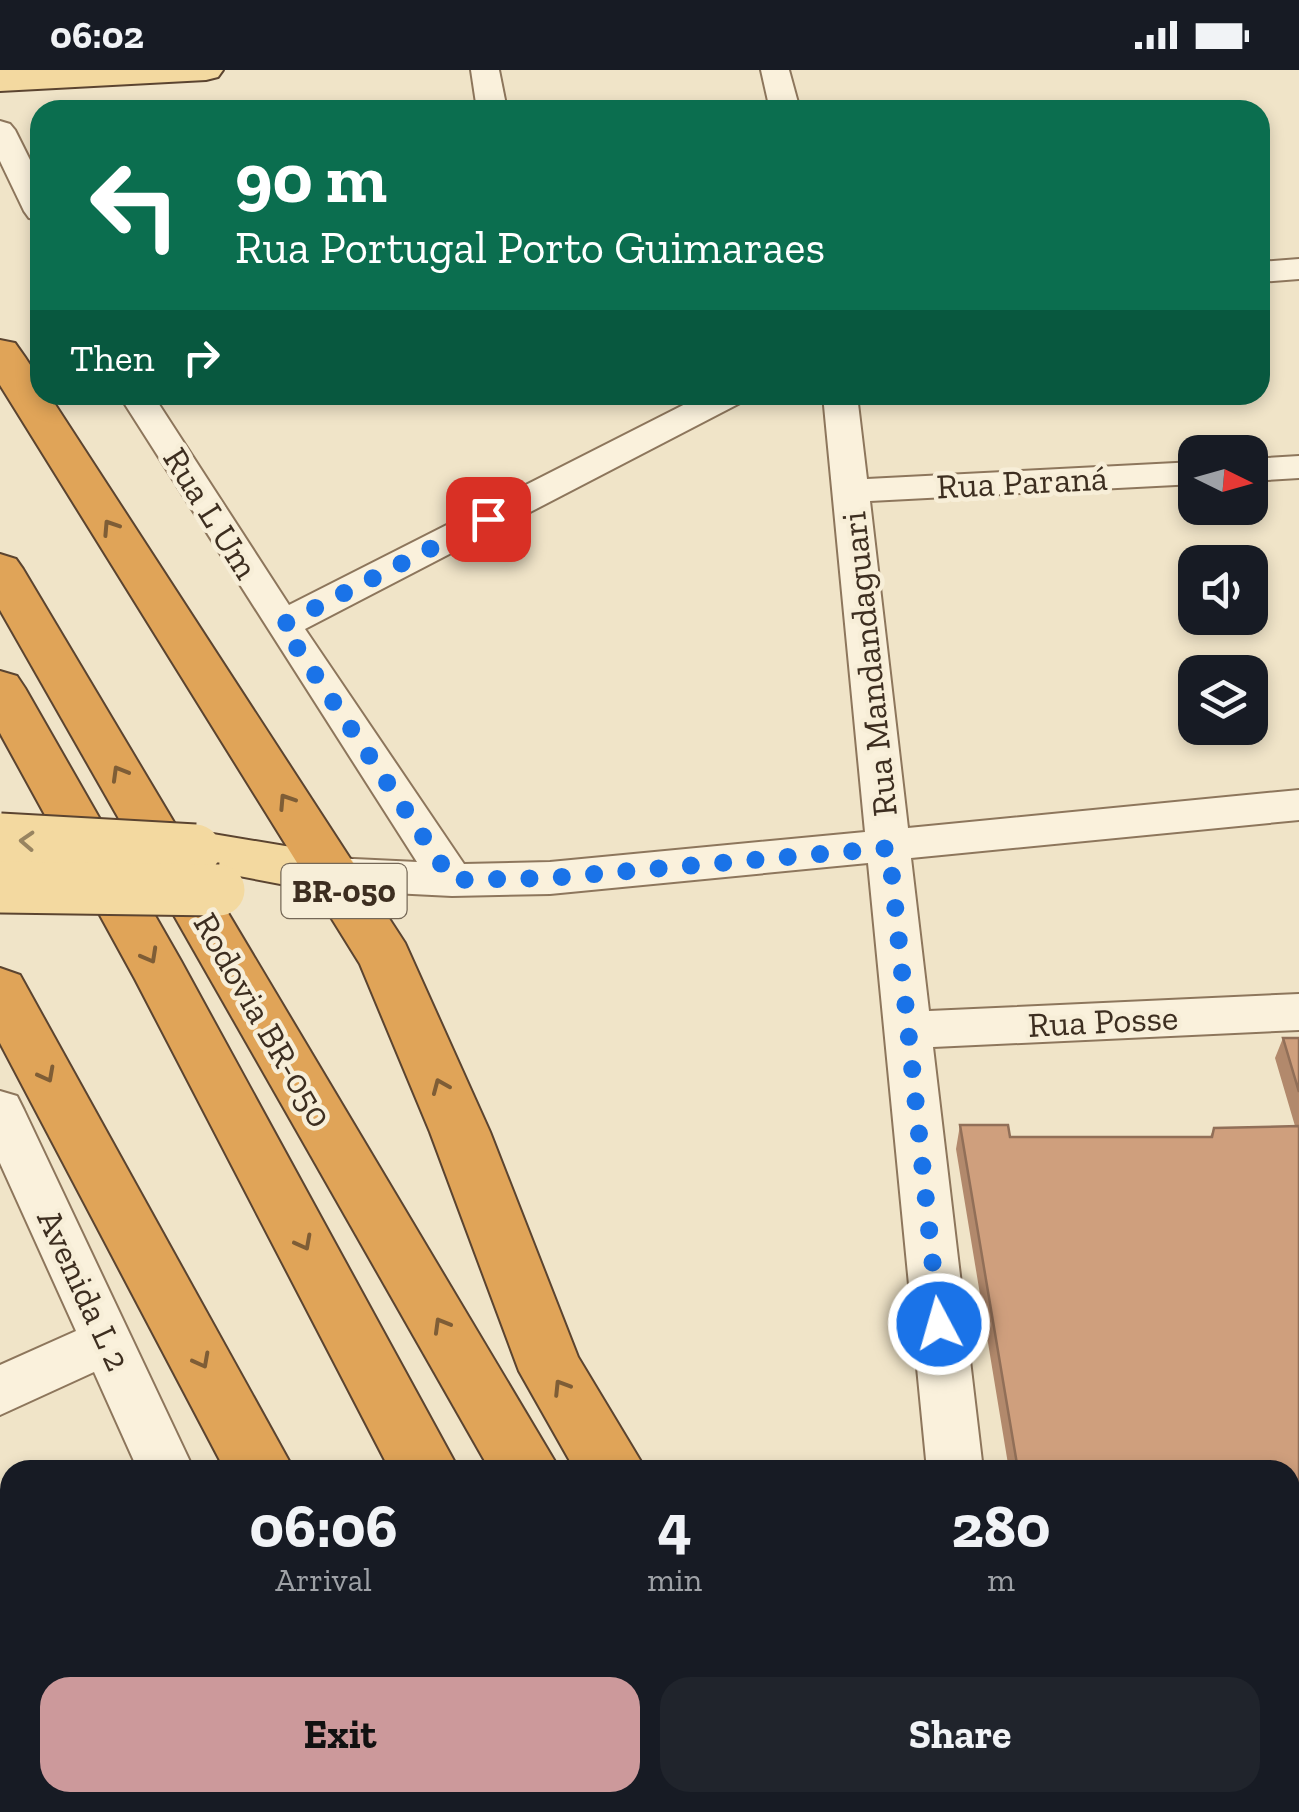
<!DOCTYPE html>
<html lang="en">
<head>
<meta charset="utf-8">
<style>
  :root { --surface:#171b24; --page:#20242c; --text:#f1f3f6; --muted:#9ea1a6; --accent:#cc999b }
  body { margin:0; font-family:"Zilla Slab",serif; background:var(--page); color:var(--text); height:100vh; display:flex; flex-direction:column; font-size:38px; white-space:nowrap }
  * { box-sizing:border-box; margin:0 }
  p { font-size:32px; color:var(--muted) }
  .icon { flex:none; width:55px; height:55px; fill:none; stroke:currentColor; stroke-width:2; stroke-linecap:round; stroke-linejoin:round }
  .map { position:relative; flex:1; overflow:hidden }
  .drawer { position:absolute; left:0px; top:1390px; width:1300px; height:352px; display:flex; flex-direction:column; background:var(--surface); border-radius:30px 30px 0 0; box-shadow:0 5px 15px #0003 }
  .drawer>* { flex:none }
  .hud { position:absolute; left:30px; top:30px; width:1240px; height:305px; border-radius:30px; box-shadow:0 5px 15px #0003; background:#0b6e4f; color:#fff; overflow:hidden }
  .needle { width:65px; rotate:95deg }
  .buttons { position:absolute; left:1178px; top:365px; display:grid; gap:20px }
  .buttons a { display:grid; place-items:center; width:90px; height:90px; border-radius:20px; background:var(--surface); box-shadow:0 5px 15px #0003; font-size:50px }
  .pin { position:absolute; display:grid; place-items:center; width:85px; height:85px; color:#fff; margin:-42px; border-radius:20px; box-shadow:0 5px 15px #0006 }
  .me { position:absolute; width:110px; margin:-55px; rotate:354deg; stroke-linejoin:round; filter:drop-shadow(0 0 8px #0008) }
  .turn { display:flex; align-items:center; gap:35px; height:210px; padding:0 40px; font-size:45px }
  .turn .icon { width:130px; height:130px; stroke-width:2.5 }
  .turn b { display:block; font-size:70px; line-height:85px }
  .then { display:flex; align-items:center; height:95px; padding:0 40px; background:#0003; gap:20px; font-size:38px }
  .eta { display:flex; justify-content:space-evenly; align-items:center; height:170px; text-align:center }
  .eta b { font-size:60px; font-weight:700; line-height:70px }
  .action { display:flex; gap:20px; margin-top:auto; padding:20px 40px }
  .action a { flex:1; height:115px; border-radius:30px; background:var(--accent); color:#111; font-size:40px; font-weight:700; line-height:115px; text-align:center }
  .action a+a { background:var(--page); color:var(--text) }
  .status { display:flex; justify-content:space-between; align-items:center; height:70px; padding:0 50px; background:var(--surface); direction:ltr }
  .status svg { height:28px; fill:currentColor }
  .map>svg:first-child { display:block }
</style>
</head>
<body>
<div class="status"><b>06:02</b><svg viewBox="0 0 49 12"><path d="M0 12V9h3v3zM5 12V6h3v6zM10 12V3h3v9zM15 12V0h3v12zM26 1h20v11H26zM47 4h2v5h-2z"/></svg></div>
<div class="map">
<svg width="1299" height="1742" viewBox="0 0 1299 1742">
  <rect width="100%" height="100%" fill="#f0e4c8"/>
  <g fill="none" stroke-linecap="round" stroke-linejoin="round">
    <g stroke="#8d765c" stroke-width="4">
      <g id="minor">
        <polygon points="471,0 499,0 507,40 477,40"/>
        <polygon points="761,0 789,0 800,40 770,40"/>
        <polygon points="0,51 10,54 15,60 40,110 40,150 29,148 24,141 0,91"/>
        <polygon points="1299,189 1299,209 1260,212 1260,192"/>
        <polygon points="119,325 153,325 289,535 703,325 747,325 742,332 305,559 464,794 550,792 865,762 823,325 857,325 867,409 1195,392 1195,414 870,431 908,758 1299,720 1299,750 911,788 929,941 1299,924 1299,960 933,977 983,1400 927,1400 868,793 550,824 452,826 333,820 318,815 311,804 318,793 333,788 417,792"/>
        <polygon points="1299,386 1299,408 1250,411 1250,389"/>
        <polygon points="0,1021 17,1026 24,1040 194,1400 138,1400 94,1302 0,1345 0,1295 76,1261 0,1093"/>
        <polygon points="46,1732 108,1732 106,1742 44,1742"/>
        <polygon points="275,1732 336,1732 340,1742 278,1742"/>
        <polygon points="1062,1732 1126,1732 1130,1742 1066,1742"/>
      </g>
    </g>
    <g stroke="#5b4430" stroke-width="4">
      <g id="major">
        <polygon points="0,0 223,0 218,7 206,10 0,21"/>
        <polygon points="195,761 333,784 352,790 360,804 352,818 333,824 176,794 169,780 176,766"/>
      </g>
    </g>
    <g stroke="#5b4430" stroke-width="4">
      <g id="highway">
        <path d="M0 270 15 273C26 289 40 305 40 325H49L405 873 490 1062 578 1287 646 1400H575L519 1301 430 1062 360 894 0 315Z"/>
        <polygon points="0,484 16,489 23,499 560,1400 490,1400 0,540"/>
        <polygon points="0,601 17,606 25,618 181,891 459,1400 390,1400 135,909 0,663"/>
        <polygon points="0,898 20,905 294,1400 225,1400 0,973"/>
        <polygon points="403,1732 479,1732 483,1742 407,1742"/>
        <polygon points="571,1732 647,1732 651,1742 575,1742"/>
        <polygon points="683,1732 760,1732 764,1742 687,1742"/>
        <polygon points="786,1732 864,1732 868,1742 790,1742"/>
      </g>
    </g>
    <use href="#minor" fill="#faf1dc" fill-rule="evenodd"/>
    <use href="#major" fill="#f3d9a0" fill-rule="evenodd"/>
    <use href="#highway" fill="#e0a458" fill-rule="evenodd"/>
    <g stroke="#5b4430" stroke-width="55" stroke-linecap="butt">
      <g id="major-bridge">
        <polyline points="0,769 195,780"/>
        <polyline points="0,817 219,820"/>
      </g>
    </g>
    <use href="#major-bridge" stroke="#f3d9a0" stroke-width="51"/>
  </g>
  <polygon fill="#b2896c" points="1283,968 1299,968 1299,1478 1290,1478 1290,1400 1009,1400 956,1079 960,1055 1010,1067 1210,1067 1214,1058 1295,1056 1275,988"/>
  <g fill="#cf9f7d" stroke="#916f58" stroke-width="2.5">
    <polygon points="1283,968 1299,968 1299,1022"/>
    <polygon points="960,1055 1008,1055 1010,1067 1212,1067 1214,1058 1299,1056 1299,1456 1290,1456 1290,1400 1018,1400"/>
  </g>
  <defs><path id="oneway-chevron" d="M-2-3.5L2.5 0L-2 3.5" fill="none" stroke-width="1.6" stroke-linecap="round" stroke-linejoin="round" transform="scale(2.5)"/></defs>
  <g stroke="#7e5d36">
    <use href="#oneway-chevron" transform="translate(110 457) rotate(-123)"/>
    <use href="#oneway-chevron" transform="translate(119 703) rotate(-120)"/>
    <use href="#oneway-chevron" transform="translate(286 731) rotate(-123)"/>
    <use href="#oneway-chevron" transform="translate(150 886) rotate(61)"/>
    <use href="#oneway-chevron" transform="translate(47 1005) rotate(62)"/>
    <use href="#oneway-chevron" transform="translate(440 1016) rotate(-113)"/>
    <use href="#oneway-chevron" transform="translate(304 1173) rotate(62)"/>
    <use href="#oneway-chevron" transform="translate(441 1255) rotate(-120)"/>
    <use href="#oneway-chevron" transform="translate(202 1291) rotate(62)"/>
    <use href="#oneway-chevron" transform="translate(561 1317) rotate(-122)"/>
  </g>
  <use stroke="#988460" href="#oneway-chevron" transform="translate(27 771) rotate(-177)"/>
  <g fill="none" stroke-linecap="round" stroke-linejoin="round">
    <polyline stroke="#1a73e8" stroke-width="18" stroke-dasharray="0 32.4" points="488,449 282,555 452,810 550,808 889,778 939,1254"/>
  </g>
  <g text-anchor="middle" stroke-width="9" stroke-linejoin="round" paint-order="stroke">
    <rect fill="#f7eed8" stroke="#756857" stroke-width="2.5" x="281.5" y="794" width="125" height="54" rx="8"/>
    <g font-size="32" font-weight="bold" fill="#3d2e20">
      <text x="344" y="832">BR-050</text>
    </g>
    <g font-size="35" fill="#3d2e20" stroke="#f7eed8">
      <text transform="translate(1022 412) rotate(-3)" y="12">Rua Paraná</text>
      <text transform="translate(211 443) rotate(58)" y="12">Rua L Um</text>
      <text transform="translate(869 594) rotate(-96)" y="12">Rua Mandandaguari</text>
      <text transform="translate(263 950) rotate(60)" y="12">Rodovia BR-050</text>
      <text transform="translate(1103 951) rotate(-3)" y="12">Rua Posse</text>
      <text transform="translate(84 1220) rotate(65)" y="12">Avenida L 2</text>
    </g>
  </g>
</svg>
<div class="buttons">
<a><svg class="needle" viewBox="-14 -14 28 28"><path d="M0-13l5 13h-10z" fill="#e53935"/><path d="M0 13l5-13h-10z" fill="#9ea1a6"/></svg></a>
<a><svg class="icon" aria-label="sound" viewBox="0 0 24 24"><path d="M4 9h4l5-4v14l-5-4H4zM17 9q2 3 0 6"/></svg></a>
<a><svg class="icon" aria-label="layers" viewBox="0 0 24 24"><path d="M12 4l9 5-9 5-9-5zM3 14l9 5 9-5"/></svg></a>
</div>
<div class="pin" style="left:488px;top:449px;background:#d93025"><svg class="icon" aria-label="arrive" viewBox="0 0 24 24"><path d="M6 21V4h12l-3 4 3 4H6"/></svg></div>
<svg class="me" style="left:939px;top:1254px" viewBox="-20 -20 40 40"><circle r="17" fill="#1a73e8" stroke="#fff" stroke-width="3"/><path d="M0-11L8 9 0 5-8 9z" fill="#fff"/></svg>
<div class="hud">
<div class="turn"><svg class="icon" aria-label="left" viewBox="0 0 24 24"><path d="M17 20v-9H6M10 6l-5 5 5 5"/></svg><div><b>90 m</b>Rua Portugal Porto Guimaraes</div></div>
<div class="then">Then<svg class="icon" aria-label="right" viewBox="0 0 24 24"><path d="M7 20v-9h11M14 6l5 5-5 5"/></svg></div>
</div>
<section class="drawer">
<div class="eta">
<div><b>06:06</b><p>Arrival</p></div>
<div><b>4</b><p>min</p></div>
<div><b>280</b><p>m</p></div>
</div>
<div class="action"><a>Exit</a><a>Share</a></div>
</section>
</div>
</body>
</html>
